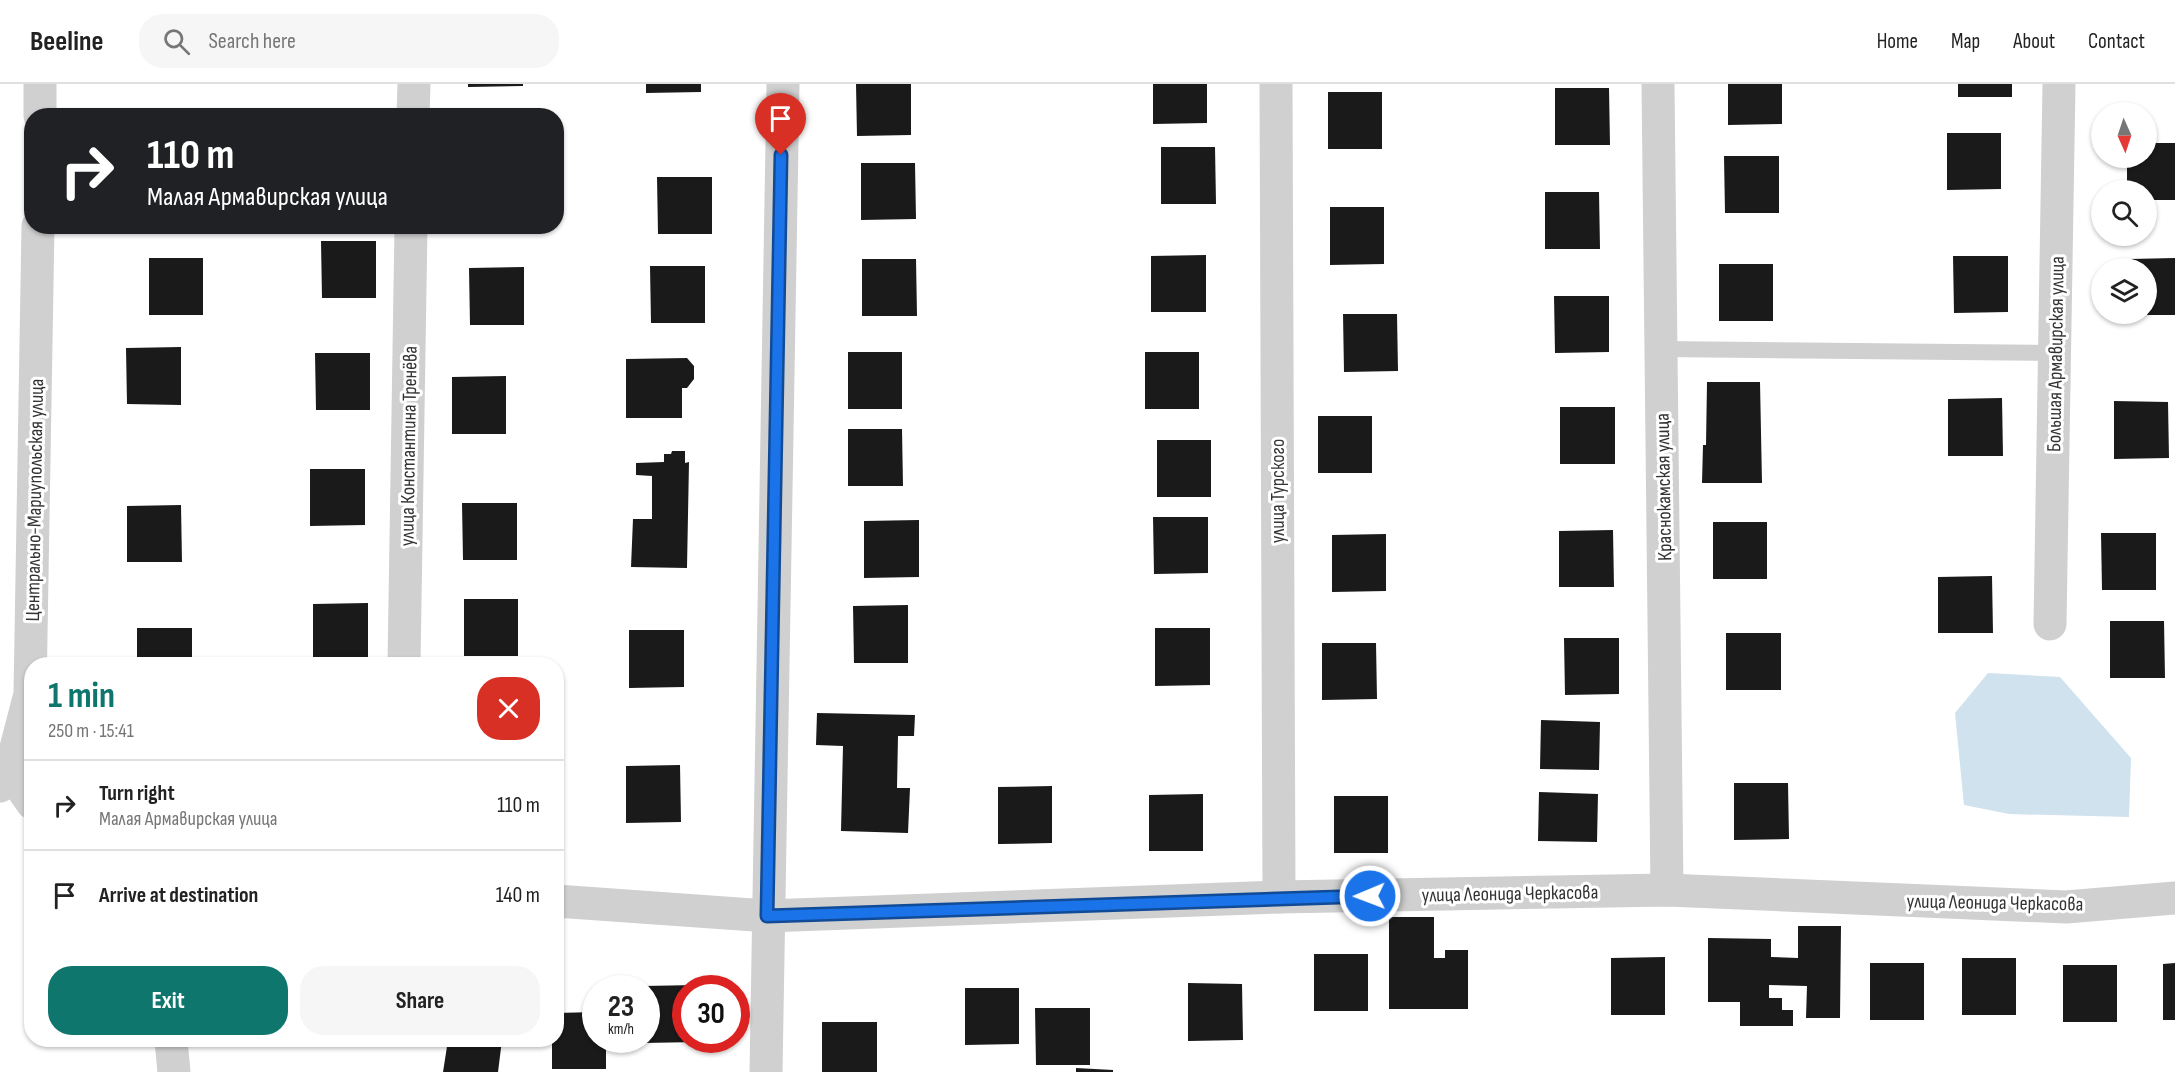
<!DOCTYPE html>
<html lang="en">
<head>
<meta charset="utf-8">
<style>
  :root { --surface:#fff; --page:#f6f6f6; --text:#222; --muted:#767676; --line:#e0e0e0; --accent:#0f766e }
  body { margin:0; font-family:"Sofia Sans Condensed",sans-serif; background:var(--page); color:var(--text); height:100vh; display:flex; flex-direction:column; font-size:22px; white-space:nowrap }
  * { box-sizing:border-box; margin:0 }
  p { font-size:20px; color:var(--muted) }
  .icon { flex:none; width:33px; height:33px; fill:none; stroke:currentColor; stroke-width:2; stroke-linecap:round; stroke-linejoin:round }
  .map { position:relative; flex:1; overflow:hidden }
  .sheet { position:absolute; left:24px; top:573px; width:540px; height:390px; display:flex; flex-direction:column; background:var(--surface); border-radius:24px; box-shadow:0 2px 4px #0004 }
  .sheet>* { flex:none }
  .banner { position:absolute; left:24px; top:24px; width:540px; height:126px; border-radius:24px; box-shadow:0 2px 4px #0004; background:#202124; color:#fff; overflow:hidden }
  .needle { width:39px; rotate:177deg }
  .fabs { position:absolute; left:2091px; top:18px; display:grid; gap:12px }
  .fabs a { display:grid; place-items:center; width:66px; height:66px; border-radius:50%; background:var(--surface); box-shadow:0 2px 4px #0004; font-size:30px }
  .speed { position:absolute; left:582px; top:891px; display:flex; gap:12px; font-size:30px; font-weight:700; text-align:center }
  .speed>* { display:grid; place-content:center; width:78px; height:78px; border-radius:50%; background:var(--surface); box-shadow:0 2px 4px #0004; line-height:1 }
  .speed small { font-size:15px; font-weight:400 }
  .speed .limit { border:9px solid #d22; background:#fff; color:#111 }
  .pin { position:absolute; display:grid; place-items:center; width:51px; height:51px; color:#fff; margin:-62px -26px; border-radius:50% 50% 50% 0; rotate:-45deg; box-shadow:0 0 6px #0007 }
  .pin .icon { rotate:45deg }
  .me { position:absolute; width:66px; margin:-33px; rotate:269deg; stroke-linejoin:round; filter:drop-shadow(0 0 4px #0008) }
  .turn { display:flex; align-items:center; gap:21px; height:126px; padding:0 24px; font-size:27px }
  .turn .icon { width:78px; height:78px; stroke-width:2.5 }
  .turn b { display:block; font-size:42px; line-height:51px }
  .round { display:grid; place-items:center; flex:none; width:63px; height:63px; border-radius:24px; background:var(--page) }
  .head { display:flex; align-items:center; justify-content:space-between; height:102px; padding:0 24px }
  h1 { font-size:36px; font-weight:700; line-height:45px; color:var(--accent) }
  .button { display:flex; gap:12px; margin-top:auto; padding:12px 24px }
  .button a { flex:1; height:69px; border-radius:24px; background:var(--accent); color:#fff; font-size:24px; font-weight:700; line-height:69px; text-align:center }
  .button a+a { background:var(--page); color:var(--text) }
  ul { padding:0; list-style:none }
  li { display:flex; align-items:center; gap:18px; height:90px; padding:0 24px; border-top:2px solid var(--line) }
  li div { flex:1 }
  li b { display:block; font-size:22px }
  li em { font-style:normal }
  header { display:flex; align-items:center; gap:36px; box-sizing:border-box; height:84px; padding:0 30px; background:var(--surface); border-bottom:2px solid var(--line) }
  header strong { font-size:28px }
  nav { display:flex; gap:33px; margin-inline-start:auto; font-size:21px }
  .search { width:420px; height:54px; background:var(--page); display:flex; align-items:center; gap:15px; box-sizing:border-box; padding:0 21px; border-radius:24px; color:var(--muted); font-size:22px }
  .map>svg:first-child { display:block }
</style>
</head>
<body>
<header>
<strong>Beeline</strong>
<div class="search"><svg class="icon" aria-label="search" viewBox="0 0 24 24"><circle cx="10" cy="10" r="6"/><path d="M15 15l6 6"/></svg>Search here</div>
<nav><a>Home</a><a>Map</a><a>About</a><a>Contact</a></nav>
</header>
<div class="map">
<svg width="2175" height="988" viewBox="0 0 2175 988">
  <rect width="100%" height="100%" fill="#fff"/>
  <polygon fill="#cfe2ee" points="1988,589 2060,593 2131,674 2129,733 2009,730 1964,721 1955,629"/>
  <g fill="#1a1a1a">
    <polygon points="468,0 523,0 523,2 468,3"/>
    <polygon points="646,0 701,0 701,8 646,9"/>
    <polygon points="856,0 911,0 911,51 857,52"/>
    <polygon points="1153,0 1207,0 1207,39 1153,40"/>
    <polygon points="1728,0 1782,0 1782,40 1728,41"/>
    <rect x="1958" y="0" width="54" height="13"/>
    <polygon points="1555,4 1609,4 1610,61 1555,61"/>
    <rect x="1328" y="8" width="54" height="57"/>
    <polygon points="1947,49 2001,49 2001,105 1947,106"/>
    <polygon points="2146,59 2175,59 2175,116 2146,116 2146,106 2127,106 2127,74 2146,74"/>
    <polygon points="1161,63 1215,63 1216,120 1161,120"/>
    <polygon points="1724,72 1779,72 1779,129 1725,129"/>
    <polygon points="861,79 915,79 916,135 861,136"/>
    <polygon points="657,93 712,93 712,150 658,150"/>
    <polygon points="1545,108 1599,108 1600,165 1545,165"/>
    <polygon points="1330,123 1384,123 1384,180 1330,181"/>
    <polygon points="321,157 376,157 376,214 322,214"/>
    <polygon points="1206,171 1206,228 1151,228 1151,172"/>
    <polygon points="1953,172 2008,172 2008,228 1954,229"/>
    <rect x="149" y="174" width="54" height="57"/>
    <polygon points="2175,174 2175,231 2146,231 2146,184 2130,184 2130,175"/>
    <polygon points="862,175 916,175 917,232 862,232"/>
    <rect x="1719" y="180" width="54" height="57"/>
    <polygon points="650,182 705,182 705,239 651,239"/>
    <polygon points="524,183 524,241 470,241 469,184"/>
    <polygon points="1554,212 1609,212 1609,268 1555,269"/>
    <polygon points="1343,230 1397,230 1398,287 1344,288"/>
    <polygon points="181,263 181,321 127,320 126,264"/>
    <rect x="848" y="268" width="54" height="57"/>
    <rect x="1145" y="268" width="54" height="57"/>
    <polygon points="315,269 370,269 370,326 316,326"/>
    <polygon points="687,274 694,282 694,295 687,304 682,304 682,334 626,334 626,275"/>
    <polygon points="506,292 506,350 452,350 452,293"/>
    <polygon points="1707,298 1760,298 1762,399 1702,399 1703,361 1706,361"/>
    <polygon points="2002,314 2003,372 1948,372 1948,315"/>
    <polygon points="2114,317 2168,318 2169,374 2114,375"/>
    <rect x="1560" y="323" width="55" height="57"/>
    <rect x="1318" y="332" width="54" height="57"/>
    <polygon points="848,345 902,345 903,402 848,402"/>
    <rect x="1157" y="356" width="54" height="57"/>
    <polygon points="672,367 685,367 685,379 689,378 687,484 631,483 633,435 652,435 652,392 636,391 636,379 664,378 664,370 671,370"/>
    <polygon points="310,385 365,385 365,441 310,442"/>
    <polygon points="462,419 517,419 517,476 463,476"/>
    <polygon points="181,421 182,478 127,478 127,422"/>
    <polygon points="1153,433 1208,433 1208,489 1154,490"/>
    <polygon points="919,436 919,493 864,494 864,437"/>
    <rect x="1713" y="438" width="54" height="57"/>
    <polygon points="1613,446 1614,503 1559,503 1559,447"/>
    <polygon points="2101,449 2156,449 2156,506 2102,506"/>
    <polygon points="1386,450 1386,507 1332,508 1332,451"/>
    <polygon points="1992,492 1993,549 1938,549 1938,493"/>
    <rect x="464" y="515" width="54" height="57"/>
    <polygon points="368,519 368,576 313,576 313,520"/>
    <polygon points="908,521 908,579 854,579 853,522"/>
    <polygon points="2110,537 2164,537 2165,594 2110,594"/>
    <rect x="137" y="544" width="55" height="36"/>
    <polygon points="1155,544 1210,544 1210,601 1155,602"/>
    <polygon points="629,546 684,546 684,603 629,604"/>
    <rect x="1726" y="549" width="55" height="57"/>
    <polygon points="1564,554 1619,554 1619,610 1565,611"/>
    <polygon points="1322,559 1376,559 1377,615 1322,616"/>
    <polygon points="817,629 915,631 914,652 898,652 897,704 910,704 908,749 841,747 843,662 816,661"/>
    <polygon points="1541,636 1600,638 1599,686 1540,685"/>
    <polygon points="680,681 681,738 626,739 626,682"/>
    <polygon points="1734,699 1788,699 1789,755 1734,756"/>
    <polygon points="1052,702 1052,759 998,760 998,703"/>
    <polygon points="1539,708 1598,710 1597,758 1538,757"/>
    <polygon points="1203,710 1203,767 1149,767 1149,711"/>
    <rect x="1334" y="712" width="54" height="57"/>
    <polygon points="1389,833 1434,833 1434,874 1445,874 1445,866 1468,866 1468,925 1389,925"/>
    <polygon points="1798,842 1841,842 1840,934 1806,934 1807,902 1769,901 1769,914 1782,914 1782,926 1793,926 1793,942 1740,942 1740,918 1708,918 1708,854 1771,855 1771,873 1798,874"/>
    <rect x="1314" y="870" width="54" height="57"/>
    <polygon points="1665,873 1665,931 1611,931 1611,874"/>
    <rect x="1962" y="874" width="54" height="57"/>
    <rect x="1870" y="879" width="54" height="57"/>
    <polygon points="2175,879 2175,936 2163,936 2163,880"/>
    <rect x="2063" y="881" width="54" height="57"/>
    <polygon points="1188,899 1242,900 1243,956 1188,957"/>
    <polygon points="697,901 697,904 686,904 686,956 698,956 698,958 643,959 643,956 646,956 646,904 643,904 643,902"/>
    <polygon points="965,904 1019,904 1019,960 965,961"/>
    <polygon points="1035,924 1090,924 1090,981 1036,981"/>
    <polygon points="596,928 596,956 606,956 606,985 552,985 552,956 556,956 556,929"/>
    <rect x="822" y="938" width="55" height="50"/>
    <polygon points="448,956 502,956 498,988 443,988"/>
    <polygon points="1076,984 1113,986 1113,988 1076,988"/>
  </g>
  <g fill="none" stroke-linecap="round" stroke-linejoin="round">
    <polyline stroke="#d0d0d0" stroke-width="16" points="1661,265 2055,269"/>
    <g stroke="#d0d0d0" stroke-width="33">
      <polyline points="1276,0 1279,813"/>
      <polyline points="1658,0 1667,806"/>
      <polyline points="413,32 414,0"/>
      <polyline points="2050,540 2059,0"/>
      <polyline points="404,580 411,142"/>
      <polyline points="10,687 32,719"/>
      <polyline points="556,817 767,832 1279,813 1667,806 2066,823 2175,814"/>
      <polyline points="171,956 174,988"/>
      <polyline points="766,988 783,0"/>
    </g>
    <g stroke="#d0d0d0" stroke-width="33">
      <polyline points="40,32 40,0"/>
      <polyline points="0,702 10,687 30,610 38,142"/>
    </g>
  </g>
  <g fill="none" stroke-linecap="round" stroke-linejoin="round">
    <g stroke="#114b97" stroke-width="15">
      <polyline id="route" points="781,71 767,832 1370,812"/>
    </g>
    <use href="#route" stroke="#1a73e8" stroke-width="10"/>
  </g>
  <g text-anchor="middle" stroke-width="6" stroke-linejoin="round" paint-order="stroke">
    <g font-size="20" fill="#333" stroke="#fff">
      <text transform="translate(2055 270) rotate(-89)" y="7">Большая Армавирская улица</text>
      <text transform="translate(408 362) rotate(-89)" y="7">улица Константина Тренёва</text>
      <text transform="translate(1663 403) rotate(-91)" y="7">Краснокамская улица</text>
      <text transform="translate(1277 407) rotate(-90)" y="7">улица Турского</text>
      <text transform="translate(34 416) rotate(-89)" y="7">Центрально-Мариупольская улица</text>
      <text transform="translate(1510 809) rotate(-1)" y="7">улица Леонида Черкасова</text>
      <text transform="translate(1995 818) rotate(1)" y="7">улица Леонида Черкасова</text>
    </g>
  </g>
</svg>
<div class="fabs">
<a><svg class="needle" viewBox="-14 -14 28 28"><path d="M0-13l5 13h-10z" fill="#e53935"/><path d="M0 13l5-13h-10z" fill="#767676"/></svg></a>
<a><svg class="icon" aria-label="search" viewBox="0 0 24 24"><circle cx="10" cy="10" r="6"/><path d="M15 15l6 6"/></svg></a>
<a><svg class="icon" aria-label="layers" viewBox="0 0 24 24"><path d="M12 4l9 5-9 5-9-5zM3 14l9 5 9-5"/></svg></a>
</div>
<div class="speed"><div>23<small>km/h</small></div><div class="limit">30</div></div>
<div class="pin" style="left:781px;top:71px;background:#d93025"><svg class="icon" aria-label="arrive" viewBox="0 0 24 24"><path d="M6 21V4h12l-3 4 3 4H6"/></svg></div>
<svg class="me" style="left:1370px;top:812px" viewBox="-20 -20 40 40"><circle r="17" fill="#1a73e8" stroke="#fff" stroke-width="3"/><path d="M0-11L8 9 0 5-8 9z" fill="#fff"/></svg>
<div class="banner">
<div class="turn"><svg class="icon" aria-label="right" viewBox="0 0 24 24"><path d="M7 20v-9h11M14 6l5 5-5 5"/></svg><div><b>110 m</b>Малая Армавирская улица</div></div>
</div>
<section class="sheet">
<div class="head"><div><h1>1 min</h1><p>250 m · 15:41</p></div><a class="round" style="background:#d93025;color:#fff"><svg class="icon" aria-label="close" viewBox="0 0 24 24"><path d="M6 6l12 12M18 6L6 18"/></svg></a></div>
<ul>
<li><svg class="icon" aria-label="right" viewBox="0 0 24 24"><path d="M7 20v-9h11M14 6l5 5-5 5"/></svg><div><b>Turn right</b><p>Малая Армавирская улица</p></div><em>110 m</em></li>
<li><svg class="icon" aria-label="arrive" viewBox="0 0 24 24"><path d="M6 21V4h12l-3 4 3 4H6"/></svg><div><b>Arrive at destination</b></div><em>140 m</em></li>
</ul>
<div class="button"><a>Exit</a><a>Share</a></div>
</section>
</div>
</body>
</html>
